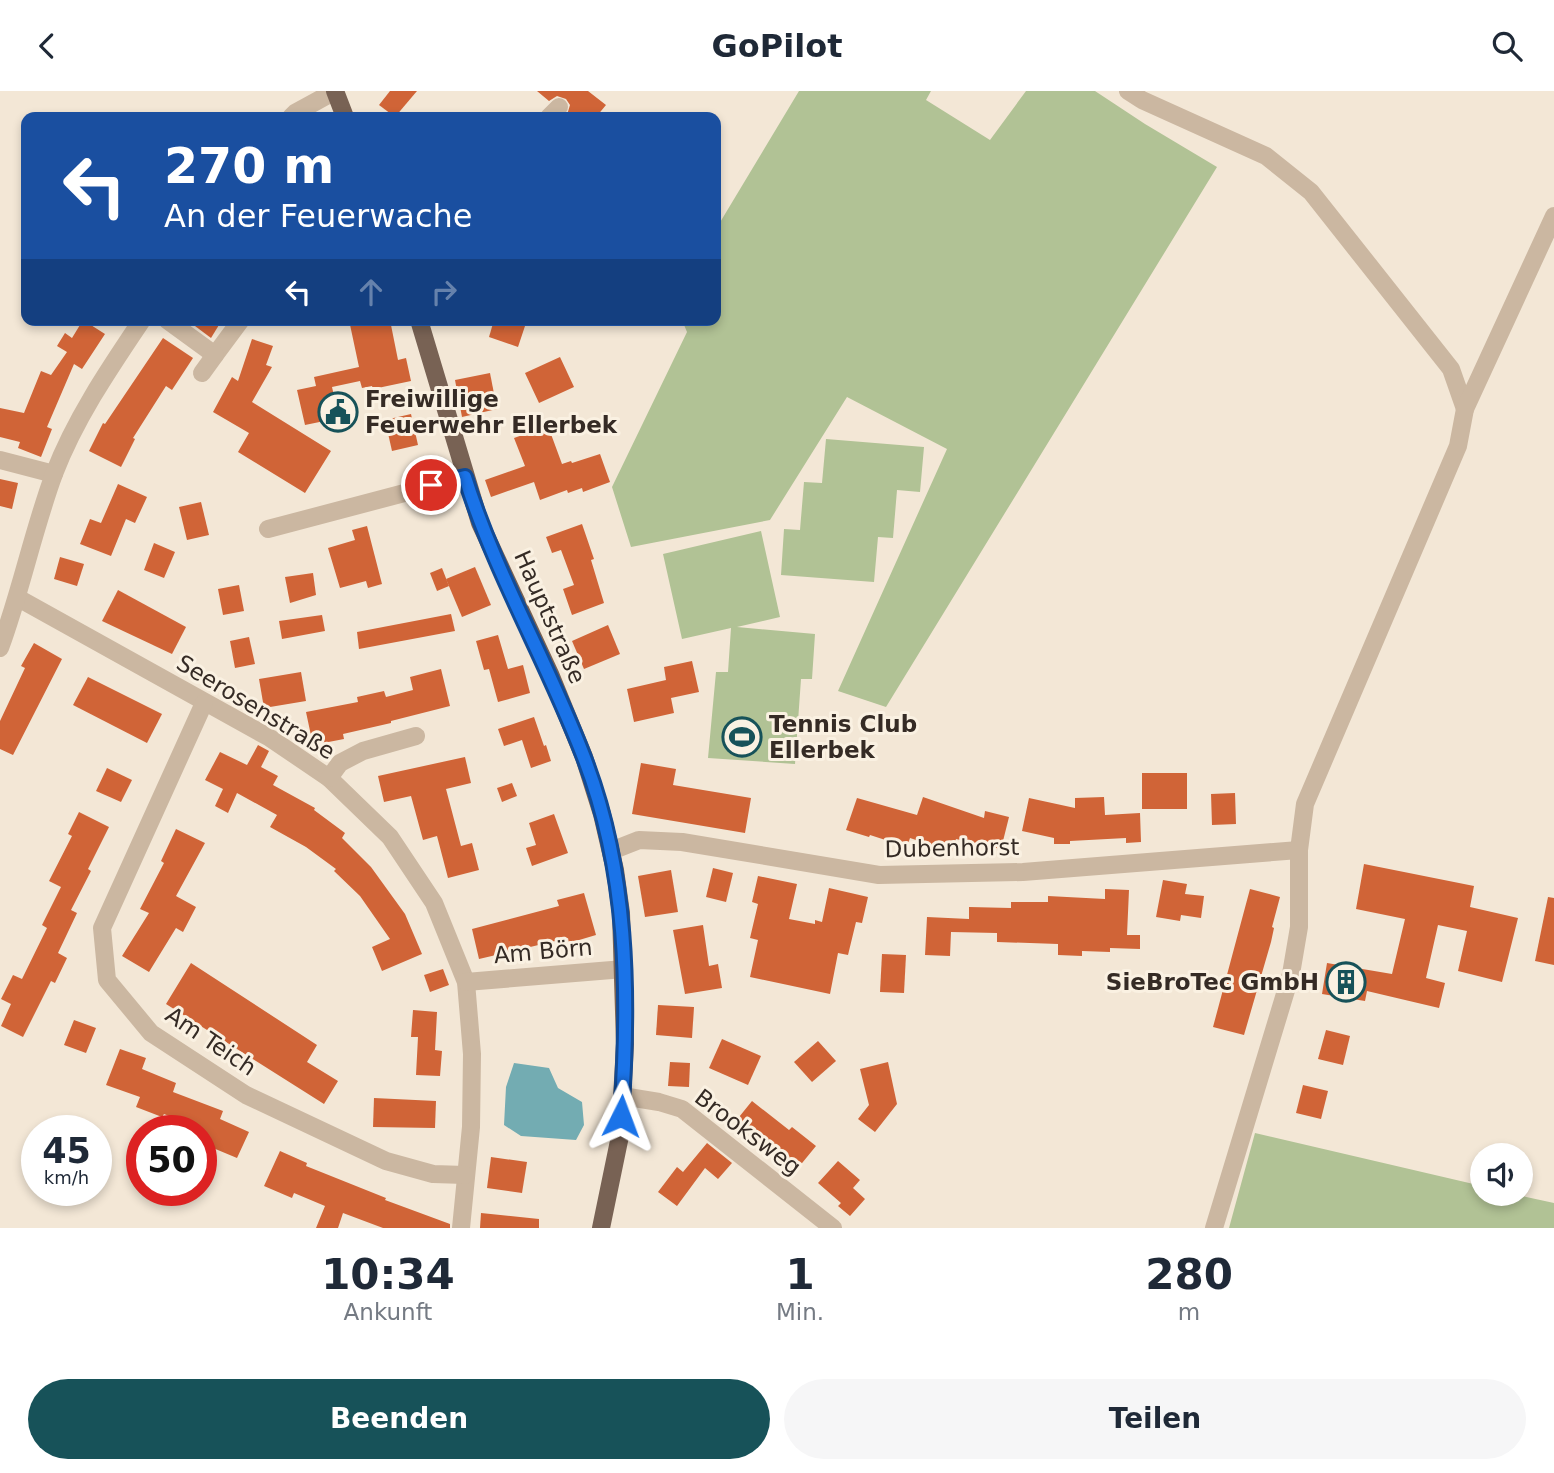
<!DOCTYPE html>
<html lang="de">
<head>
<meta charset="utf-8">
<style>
  :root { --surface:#fff; --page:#f6f6f7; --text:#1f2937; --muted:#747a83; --accent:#175259 }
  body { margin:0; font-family:"DejaVu Sans",sans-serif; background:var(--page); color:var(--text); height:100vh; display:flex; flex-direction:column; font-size:26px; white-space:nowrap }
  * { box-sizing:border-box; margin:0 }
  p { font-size:23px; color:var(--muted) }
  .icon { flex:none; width:38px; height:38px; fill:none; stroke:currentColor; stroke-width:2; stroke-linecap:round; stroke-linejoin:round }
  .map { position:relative; height:1137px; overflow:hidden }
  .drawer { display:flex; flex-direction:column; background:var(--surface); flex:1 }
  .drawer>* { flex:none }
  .banner { position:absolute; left:21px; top:21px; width:700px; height:214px; border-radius:14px; box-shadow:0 4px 10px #0003; background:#1a4fa0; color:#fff; overflow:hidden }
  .fabs { position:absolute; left:1470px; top:1052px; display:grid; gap:14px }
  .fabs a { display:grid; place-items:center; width:63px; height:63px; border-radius:50%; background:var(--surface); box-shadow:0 4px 10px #0003; font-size:35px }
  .speed { position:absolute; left:21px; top:1024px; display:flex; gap:14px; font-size:35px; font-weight:700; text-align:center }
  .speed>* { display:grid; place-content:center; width:91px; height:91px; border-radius:50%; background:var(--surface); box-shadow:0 4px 10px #0003; line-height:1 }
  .speed small { font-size:18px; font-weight:400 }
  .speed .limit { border:10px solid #d22; background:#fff; color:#111 }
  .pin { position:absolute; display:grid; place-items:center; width:60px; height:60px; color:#fff; margin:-30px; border:4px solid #fff; border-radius:50%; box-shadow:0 2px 7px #0007 }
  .me { position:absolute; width:77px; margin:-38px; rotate:3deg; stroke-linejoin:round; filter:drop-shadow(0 0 5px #0008) }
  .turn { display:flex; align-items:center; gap:24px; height:147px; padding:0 28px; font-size:32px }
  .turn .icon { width:91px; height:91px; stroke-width:2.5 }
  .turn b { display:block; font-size:49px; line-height:60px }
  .lanes { display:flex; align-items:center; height:66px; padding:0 28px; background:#0003; justify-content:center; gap:35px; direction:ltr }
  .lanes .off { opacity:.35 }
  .eta { display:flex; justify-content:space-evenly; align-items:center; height:119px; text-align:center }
  .eta b { font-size:42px; font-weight:600; line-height:49px }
  .primary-button { display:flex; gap:14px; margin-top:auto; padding:14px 28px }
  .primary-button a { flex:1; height:80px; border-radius:42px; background:var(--accent); color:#fff; font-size:28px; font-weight:600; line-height:80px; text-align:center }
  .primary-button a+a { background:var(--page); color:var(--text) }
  header { display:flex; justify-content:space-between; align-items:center; height:91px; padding:0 28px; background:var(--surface); font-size:32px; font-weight:600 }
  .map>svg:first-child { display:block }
</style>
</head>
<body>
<header><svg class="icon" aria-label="back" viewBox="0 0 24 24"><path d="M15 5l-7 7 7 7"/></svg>GoPilot<svg class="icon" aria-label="search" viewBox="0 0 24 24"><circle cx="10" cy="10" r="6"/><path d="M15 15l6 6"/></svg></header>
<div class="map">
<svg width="1554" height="1137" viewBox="0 0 1554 1137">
  <rect width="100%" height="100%" fill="#f3e7d6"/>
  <g fill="#b1c295">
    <polygon points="799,0 931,0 926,9 990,49 1026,0 1095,0 1145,33 1217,76 886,616 838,600 947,358 847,306 770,429 631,456 612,396 687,241 682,229 716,229 716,138"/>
    <polygon points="826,348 924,356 920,401 897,399 893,447 878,446 874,491 781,484 784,438 800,439 804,391 822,392"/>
    <polygon points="761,440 780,526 737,536 815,543 812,588 801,588 795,673 708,667 716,581 728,581 731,537 682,548 663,463"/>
    <polygon points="1255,1042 1482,1095 1482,1102 1513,1103 1554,1112 1554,1137 1229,1137"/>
  </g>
  <polygon fill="#73acb2" points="514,972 549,977 558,997 582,1011 584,1034 576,1049 521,1045 504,1034 506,996"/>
  <g fill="#d06437">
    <polygon points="390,0 417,0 395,26 379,14"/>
    <polygon points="537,0 588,0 606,14 596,26 569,26 567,24 570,14 566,8 557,5 549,10"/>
    <polygon points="83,229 105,243 82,278 74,273 47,336 52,338 41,366 18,357 20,351 0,346 0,317 24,322 41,280 51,284 67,261 57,255 65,242 72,247"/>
    <polygon points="187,229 222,229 211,247"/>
    <polygon points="349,229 390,229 398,269 406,267 411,290 373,298 372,295 362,297 360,290 332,296 339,327 305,334 297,299 316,295 314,286 359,276"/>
    <polygon points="494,229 527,229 518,256 489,246"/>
    <polygon points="163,247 193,267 172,299 166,295 133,347 135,348 121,376 89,360 103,332 105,333"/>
    <polygon points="252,248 273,255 266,274 272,276 252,311 331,360 305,402 238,361 249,342 213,321 232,286 238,290"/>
    <polygon points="560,266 574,296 539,312 525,282"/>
    <polygon points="490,282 497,318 462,326 455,289"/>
    <polygon points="411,323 418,354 392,360 385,329"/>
    <polygon points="548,335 562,373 571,370 572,372 600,363 610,391 583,401 582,397 568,402 567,399 540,409 534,391 491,406 485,389 525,375 514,347"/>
    <polygon points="0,388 18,392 12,418 0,415"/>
    <polygon points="118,393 147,406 135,432 126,428 111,465 80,453 90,428 101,432"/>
    <polygon points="201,411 209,444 187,449 179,416"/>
    <polygon points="582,433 594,468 591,469 604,512 572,524 563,498 574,494 561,459 552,462 546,446"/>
    <polygon points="367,435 382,493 368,497 366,490 340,497 328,457 355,449 352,439"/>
    <polygon points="154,452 175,461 164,487 144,479"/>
    <polygon points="60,466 84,473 77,495 54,488"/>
    <polygon points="475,476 491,514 462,526 446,488"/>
    <polygon points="442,477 449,495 437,500 430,482"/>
    <polygon points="313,482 316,504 290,512 285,486"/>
    <polygon points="239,494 244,520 223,524 218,498"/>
    <polygon points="118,499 186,536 172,563 102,530"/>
    <polygon points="451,523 455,540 359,558 357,541"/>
    <polygon points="322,524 325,540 282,548 279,530"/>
    <polygon points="608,534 620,563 584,578 572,550"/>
    <polygon points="498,544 508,578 523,574 530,602 498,611 489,578 484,579 476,550"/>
    <polygon points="249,546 255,573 235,577 230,550"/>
    <polygon points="34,552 62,568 13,664 0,658 0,630 25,577 21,575"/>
    <polygon points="692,570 699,601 671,607 674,622 634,631 627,598 666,589 664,576"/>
    <polygon points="441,578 450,615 391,630 391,632 343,643 344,648 313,654 306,621 358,611 357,606 384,600 386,606 413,599 410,586"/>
    <polygon points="301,581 306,610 264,617 259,588"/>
    <polygon points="88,586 162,623 147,652 73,614"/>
    <polygon points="534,626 544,655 546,654 551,670 531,677 522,649 504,655 498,638"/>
    <polygon points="258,654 269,660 261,676 278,685 273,694 315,717 314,719 345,742 342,747 371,776 405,823 422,863 382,880 372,856 390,848 360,805 334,780 336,778 306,756 270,736 277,724 237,702 228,722 215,715 223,698 205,689 220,661 247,674"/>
    <polygon points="465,666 471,692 446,698 461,755 472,752 479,779 448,787 437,745 423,749 411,705 384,711 378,685"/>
    <polygon points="641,672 676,678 673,694 751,707 745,742 632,723"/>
    <polygon points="107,677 132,689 121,711 96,700"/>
    <rect x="1142" y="682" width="45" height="36"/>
    <polygon points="512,692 517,705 502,711 497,697"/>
    <polygon points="1235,702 1236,733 1212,734 1211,703"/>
    <polygon points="923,706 984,727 985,720 1009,726 1001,758 956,748 952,761 910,747 907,756 870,744 869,746 846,739 857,707 917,724"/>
    <polygon points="1104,706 1105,724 1140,722 1141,751 1126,752 1126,747 1070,750 1070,753 1054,753 1054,747 1022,740 1029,707 1075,717 1075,707"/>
    <polygon points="79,721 109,736 88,778 91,780 71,819 77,822 58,862 67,867 55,892 51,890 23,946 1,935 11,913 1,908 13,884 22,888 47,837 42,834 61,796 49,790 72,745 68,743"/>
    <polygon points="554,723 568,762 532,775 526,757 536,754 529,732"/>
    <polygon points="176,738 205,752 176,805 196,816 183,841 176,837 149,881 122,865 149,822 140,818 164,772 161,770"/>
    <polygon points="1364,773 1474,795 1470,816 1518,827 1502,891 1458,880 1467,840 1438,834 1426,887 1445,892 1439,917 1367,900 1365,910 1322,903 1327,872 1392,883 1405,828 1356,818"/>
    <polygon points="713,777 733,782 726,811 706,806"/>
    <polygon points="671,779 678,821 645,826 638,785"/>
    <polygon points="758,785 797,793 789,828 815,833 815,829 822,831 829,797 868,806 862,832 856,831 848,864 838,862 830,903 750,886 758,849 750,847 758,813 752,811"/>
    <polygon points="1163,789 1187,793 1185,803 1204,805 1201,827 1181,824 1180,830 1156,826"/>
    <polygon points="1105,798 1129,799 1127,844 1140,844 1140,858 1110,857 1110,861 1082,860 1082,865 1058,864 1058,853 997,851 997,842 951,841 950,865 925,864 927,826 969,828 969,816 1011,817 1011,811 1048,811 1048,805 1105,808"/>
    <polygon points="1250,798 1280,806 1272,836 1274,837 1271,851 1244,944 1213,936"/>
    <polygon points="584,802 596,844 569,852 568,847 479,868 472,838 559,815 557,809"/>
    <polygon points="1548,806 1554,807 1554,874 1535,870"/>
    <polygon points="703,834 709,875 718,873 722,897 685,903 673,839"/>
    <polygon points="882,863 906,864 904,902 880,901"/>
    <polygon points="191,872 317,954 307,971 338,990 324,1013 166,913"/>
    <polygon points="443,878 449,894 430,901 424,884"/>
    <polygon points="658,914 694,916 692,947 656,944"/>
    <polygon points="413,919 437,921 435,959 442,960 440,985 416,984 418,946 411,946"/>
    <polygon points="74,929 96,937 86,962 64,954"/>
    <polygon points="1326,939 1350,945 1343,974 1318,968"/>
    <polygon points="722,948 761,965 748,994 709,977"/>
    <polygon points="818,950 836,970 812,991 794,971"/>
    <polygon points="120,958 146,967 142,978 176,992 173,1001 223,1020 220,1028 249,1041 237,1067 201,1052 201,1040 190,1040 192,1034 164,1023 162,1026 136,1016 140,1006 106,994"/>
    <polygon points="670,971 690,972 689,996 668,995"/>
    <polygon points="888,971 897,1013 875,1041 858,1028 869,1014 860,978"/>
    <polygon points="1303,994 1328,1000 1321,1028 1296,1022"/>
    <polygon points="374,1007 436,1010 435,1037 373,1036"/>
    <polygon points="752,1010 789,1039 792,1036 816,1055 798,1077 735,1031"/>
    <polygon points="707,1052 732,1072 718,1088 705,1077 677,1115 658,1101 677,1076 683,1081"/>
    <polygon points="280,1060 307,1072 306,1075 386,1107 385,1109 450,1133 450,1137 383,1137 343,1122 338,1137 316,1137 325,1115 294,1102 292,1107 264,1095"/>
    <polygon points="491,1066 527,1071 522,1102 487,1097"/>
    <polygon points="838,1070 860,1089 853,1097 865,1108 850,1125 838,1115 841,1112 818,1092"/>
    <polygon points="481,1122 539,1128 539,1137 480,1137"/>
  </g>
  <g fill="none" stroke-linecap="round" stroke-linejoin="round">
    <g stroke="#cbb7a1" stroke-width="18">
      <polyline points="1128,0 1142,9 1266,65 1311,101 1451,278 1465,318"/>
      <polyline points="291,26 295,22 335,0"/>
      <polyline points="549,26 559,16"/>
      <polyline points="167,229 215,264 241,229"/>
      <polyline points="202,282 215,264"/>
      <polyline points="0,369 54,383"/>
      <polyline points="268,438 465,386"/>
      <polyline points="18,507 270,647 329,687 390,746 434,812 466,891 472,963 471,1036 461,1137"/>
      <path d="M0 557C21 500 33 440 54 383 75 328 109 278 142 229"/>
      <polyline points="204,612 102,837 107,889 151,942 246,1004 386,1070 433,1083 465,1084"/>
      <polyline points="329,687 340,672 363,660 416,645"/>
      <polyline points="611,760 639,749 682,751 879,784 1023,781 1299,759"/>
      <polyline points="466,891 624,878"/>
      <polyline points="622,1005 659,1011 682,1018 833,1137"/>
      <polyline points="1214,1137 1291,883 1299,836 1299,759 1305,713 1458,355 1465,318 1554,125"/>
    </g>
    <g stroke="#786254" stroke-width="18">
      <polyline points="335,0 345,26"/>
      <polyline points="419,229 480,432 550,583 584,666 602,723 615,779 621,822 625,953 620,1045 601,1137"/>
    </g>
  </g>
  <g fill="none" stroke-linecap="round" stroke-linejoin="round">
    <g stroke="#114b97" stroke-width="18">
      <path id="route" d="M431 394 465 386C495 482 547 570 583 664 628 778 630 904 621 1025"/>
    </g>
    <use href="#route" stroke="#1a73e8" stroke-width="12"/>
  </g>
  <defs>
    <g id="civic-ring" transform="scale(2.0125)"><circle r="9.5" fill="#faf1e2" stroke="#175259" stroke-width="1.5"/><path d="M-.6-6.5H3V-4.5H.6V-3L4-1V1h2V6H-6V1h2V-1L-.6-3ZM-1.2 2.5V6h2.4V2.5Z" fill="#175259"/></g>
    <g id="stadium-ring" transform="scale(2.0125)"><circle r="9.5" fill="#faf1e2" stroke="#175259" stroke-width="1.5"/><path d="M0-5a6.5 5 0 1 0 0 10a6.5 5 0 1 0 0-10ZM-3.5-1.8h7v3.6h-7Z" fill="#175259"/></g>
    <g id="building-ring" transform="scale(2.0125)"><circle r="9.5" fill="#faf1e2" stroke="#175259" stroke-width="1.5"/><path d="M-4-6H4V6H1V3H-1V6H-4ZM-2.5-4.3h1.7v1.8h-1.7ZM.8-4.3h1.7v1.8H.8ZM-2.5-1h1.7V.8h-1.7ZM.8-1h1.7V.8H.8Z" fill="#175259"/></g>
  </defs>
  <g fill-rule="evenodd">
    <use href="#civic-ring" x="338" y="321"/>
    <use href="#stadium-ring" x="742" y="646"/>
    <use href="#building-ring" x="1346" y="891"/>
  </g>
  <g text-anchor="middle" stroke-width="6" stroke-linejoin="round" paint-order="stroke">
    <g font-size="23" font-weight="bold" fill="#352b25" stroke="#faf1e2" text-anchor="start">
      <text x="365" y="316">Freiwillige<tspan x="365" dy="26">Feuerwehr Ellerbek</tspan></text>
      <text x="769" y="641">Tennis Club<tspan x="769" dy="26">Ellerbek</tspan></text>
      <text x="1319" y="899" text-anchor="end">SieBroTec GmbH</text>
    </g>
    <g font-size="23" fill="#352b25" stroke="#faf1e2">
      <text transform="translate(550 526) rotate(66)" y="8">Hauptstraße</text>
      <text transform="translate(256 616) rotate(31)" y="8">Seerosenstraße</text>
      <text transform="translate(952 757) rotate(-1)" y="8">Dubenhorst</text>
      <text transform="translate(543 860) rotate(-5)" y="8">Am Börn</text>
      <text transform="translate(211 950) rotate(34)" y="8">Am Teich</text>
      <text transform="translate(748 1041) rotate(37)" y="8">Brooksweg</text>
    </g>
  </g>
</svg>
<div class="fabs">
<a><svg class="icon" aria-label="sound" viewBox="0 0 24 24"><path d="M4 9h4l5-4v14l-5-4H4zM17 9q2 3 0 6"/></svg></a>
</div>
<div class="speed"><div>45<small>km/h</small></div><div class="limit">50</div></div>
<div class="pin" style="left:431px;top:394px;background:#d93025"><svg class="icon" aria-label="arrive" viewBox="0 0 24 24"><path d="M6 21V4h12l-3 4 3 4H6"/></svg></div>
<svg class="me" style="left:621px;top:1025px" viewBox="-20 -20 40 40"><path d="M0-17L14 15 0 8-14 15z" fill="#1a73e8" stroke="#fff" stroke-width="4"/></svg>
<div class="banner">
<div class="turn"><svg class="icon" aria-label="left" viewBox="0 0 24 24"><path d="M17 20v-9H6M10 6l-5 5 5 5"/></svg><div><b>270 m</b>An der Feuerwache</div></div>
<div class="lanes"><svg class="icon" aria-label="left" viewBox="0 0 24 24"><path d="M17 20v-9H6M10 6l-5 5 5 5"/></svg><svg class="icon off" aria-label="ahead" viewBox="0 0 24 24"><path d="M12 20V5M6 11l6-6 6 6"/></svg><svg class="icon off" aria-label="right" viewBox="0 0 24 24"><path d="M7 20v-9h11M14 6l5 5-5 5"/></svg></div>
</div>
</div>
<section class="drawer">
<div class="eta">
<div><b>10:34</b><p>Ankunft</p></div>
<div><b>1</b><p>Min.</p></div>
<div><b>280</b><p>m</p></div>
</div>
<div class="primary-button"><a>Beenden</a><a>Teilen</a></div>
</section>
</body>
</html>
